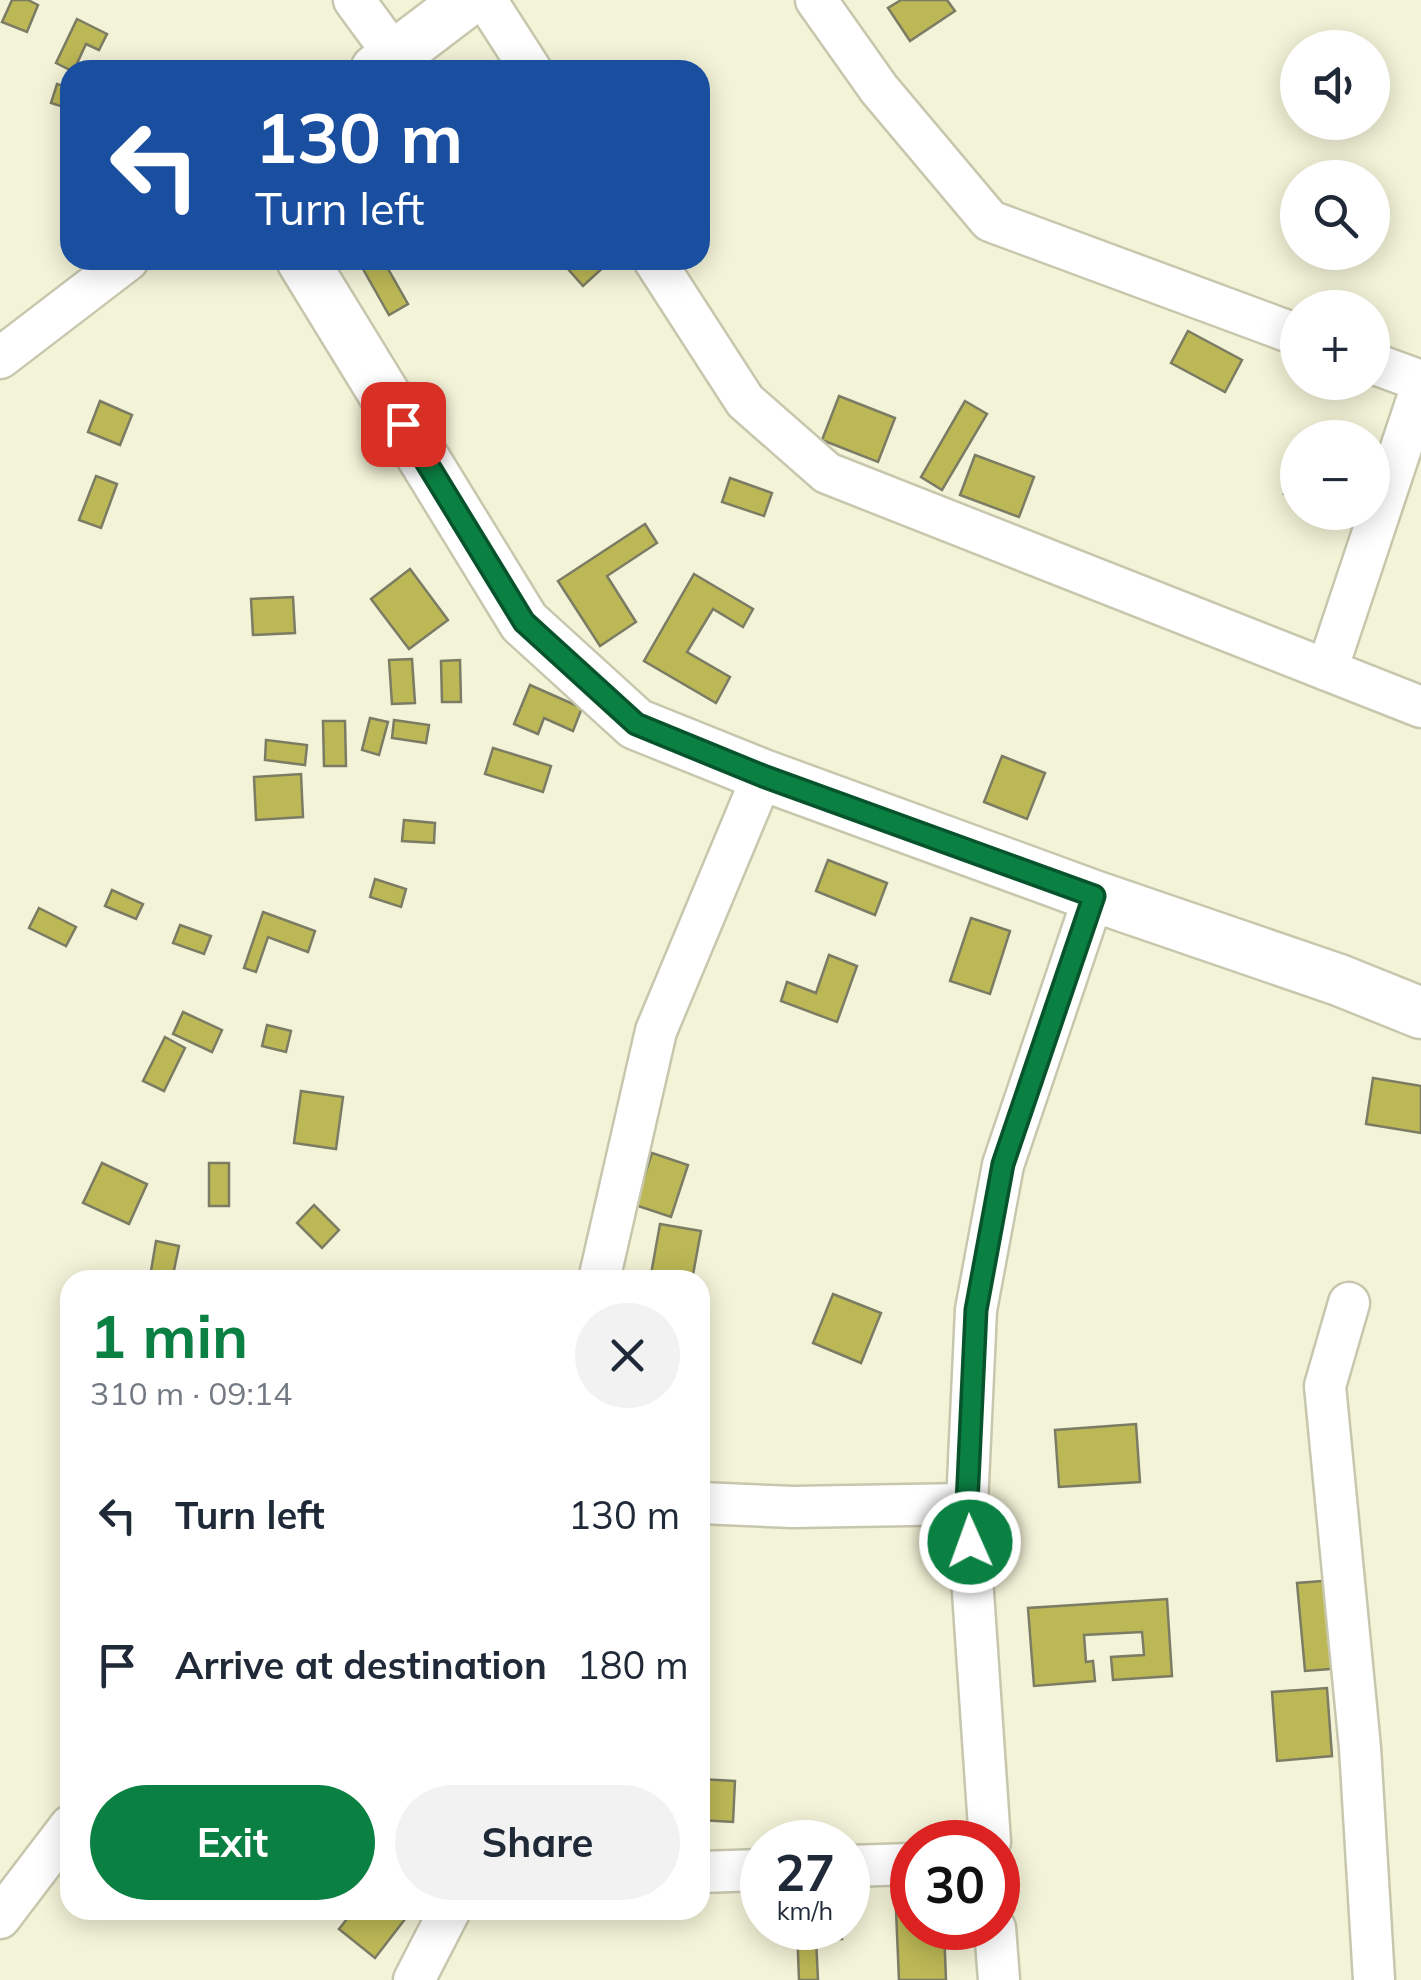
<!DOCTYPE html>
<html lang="en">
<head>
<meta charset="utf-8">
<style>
  :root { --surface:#fff; --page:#f2f2f3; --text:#1f2937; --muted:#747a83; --accent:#0b8043 }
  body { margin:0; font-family:Mulish,sans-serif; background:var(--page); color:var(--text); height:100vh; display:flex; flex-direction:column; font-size:38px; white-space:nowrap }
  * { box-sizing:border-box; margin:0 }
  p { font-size:32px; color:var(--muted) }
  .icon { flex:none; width:55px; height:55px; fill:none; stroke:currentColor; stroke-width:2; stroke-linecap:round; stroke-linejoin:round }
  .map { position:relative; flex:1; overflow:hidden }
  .side { position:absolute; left:60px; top:1270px; width:650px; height:650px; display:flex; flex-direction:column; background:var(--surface); border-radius:30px; box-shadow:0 5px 25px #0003 }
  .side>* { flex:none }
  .hud { position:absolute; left:60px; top:60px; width:650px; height:210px; border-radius:30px; box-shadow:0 5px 25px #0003; background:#1a4fa0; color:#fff; overflow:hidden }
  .buttons { position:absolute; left:1280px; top:30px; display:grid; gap:20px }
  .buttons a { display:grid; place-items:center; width:110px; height:110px; border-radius:50%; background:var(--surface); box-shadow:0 5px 25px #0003; font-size:50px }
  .speed { position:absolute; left:740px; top:1820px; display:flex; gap:20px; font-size:50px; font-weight:700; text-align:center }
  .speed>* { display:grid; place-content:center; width:130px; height:130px; border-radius:50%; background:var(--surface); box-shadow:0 5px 25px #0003; line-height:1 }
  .speed small { font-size:25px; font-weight:400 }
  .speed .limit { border:15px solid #d22; background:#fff; color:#111 }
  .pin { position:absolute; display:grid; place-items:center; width:85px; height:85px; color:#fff; margin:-42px; border-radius:20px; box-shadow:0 5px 15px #0006 }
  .me { position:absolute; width:110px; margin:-55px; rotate:358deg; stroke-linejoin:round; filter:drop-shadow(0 0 8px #0008) }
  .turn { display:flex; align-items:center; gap:35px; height:210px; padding:0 30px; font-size:45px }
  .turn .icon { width:130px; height:130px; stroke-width:2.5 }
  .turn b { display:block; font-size:70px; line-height:85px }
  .round { display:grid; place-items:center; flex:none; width:105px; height:105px; border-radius:52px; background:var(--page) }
  .headline { display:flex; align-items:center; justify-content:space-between; height:170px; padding:0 30px }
  h1 { font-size:60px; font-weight:700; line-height:75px; color:var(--accent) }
  .action { display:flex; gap:20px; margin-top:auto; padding:20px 30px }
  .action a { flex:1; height:115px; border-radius:60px; background:var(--accent); color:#fff; font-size:40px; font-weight:700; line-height:115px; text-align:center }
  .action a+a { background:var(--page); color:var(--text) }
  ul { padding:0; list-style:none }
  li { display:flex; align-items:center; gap:30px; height:150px; padding:0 30px }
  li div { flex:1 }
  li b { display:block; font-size:38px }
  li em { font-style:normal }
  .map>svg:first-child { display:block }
</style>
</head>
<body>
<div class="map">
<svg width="1421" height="1980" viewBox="0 0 1421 1980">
  <rect width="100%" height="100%" fill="#f3f3d8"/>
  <g fill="#bcb856" stroke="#7c7c64" stroke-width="2.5">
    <polygon points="12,0 28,0 38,5 27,32 2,22"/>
    <polygon points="901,0 947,0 955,11 910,41 888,8"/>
    <polygon points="77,19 107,34 99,50 86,44 74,70 70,70 56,63"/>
    <polygon points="57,84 70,88 70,109 51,103"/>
    <polygon points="362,260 383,260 408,304 389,315 359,262"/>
    <polygon points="560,260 606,260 608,263 583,286"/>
    <polygon points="1188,331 1242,360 1225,392 1171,363"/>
    <polygon points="839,396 895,418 878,462 822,440"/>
    <polygon points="100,401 132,415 120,445 88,432"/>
    <polygon points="965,401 987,414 942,490 921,477"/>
    <polygon points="1298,451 1298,498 1284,494"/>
    <polygon points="975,455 1034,477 1019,517 960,495"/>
    <polygon points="96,476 117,484 101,528 79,520"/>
    <polygon points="730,478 772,493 764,516 722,502"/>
    <polygon points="645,524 657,543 607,576 636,622 600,646 558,581"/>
    <polygon points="410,569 448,620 409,649 371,599"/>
    <polygon points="694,574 753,609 743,627 713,609 687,652 730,677 716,703 644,661"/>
    <polygon points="293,597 295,633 253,635 251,599"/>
    <polygon points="412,659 415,703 392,704 389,660"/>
    <polygon points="460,660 461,702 442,702 441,661"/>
    <polygon points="530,685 582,708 573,731 544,718 538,734 514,724"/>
    <polygon points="370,718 388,722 379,755 362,750"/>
    <polygon points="394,720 429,725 426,743 392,738"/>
    <polygon points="323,721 345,721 346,766 324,766"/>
    <polygon points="266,740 307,745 305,765 265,760"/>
    <polygon points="493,748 551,766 543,792 485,774"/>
    <polygon points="1002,756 1045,773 1027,819 984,802"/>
    <polygon points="301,774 303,817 256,820 254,777"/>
    <polygon points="404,820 435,823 434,843 402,841"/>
    <polygon points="828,860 887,883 875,915 816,891"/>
    <polygon points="375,879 406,889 401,907 370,897"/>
    <polygon points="112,890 143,904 136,919 105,906"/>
    <polygon points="39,908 76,927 66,946 29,928"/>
    <polygon points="263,912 315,931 308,952 268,937 256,972 244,968"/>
    <polygon points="971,918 1010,931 990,994 950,981"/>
    <polygon points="180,925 211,936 204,954 173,943"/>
    <polygon points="829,955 857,966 837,1022 781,1001 787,982 816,993"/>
    <polygon points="183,1012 222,1030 212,1052 173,1034"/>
    <polygon points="267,1025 291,1031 286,1052 262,1046"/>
    <polygon points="165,1037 185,1048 164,1091 143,1081"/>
    <polygon points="1373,1078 1421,1086 1421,1133 1366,1124"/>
    <polygon points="301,1091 343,1097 336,1149 294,1143"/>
    <polygon points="652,1153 688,1165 671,1217 635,1205"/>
    <polygon points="102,1163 147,1184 129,1224 83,1203"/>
    <rect x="209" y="1163" width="20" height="43"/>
    <polygon points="314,1205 339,1230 322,1248 297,1223"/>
    <polygon points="660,1224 701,1231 692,1280 650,1280"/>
    <polygon points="156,1241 179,1246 172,1280 150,1277"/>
    <polygon points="833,1294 881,1313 861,1363 813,1343"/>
    <polygon points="1136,1424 1140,1482 1059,1487 1055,1430"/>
    <polygon points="1335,1580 1343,1668 1305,1671 1297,1583"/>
    <polygon points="1167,1599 1172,1676 1113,1680 1111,1657 1144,1655 1142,1632 1084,1635 1086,1662 1093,1661 1095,1681 1034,1686 1028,1608"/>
    <polygon points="1327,1688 1332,1756 1277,1761 1272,1692"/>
    <polygon points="700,1779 735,1781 733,1822 700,1820"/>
    <polygon points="354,1910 412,1910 375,1958 339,1929"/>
    <polygon points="896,1910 912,1910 912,1928 944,1929 946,1980 899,1980"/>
    <polygon points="797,1928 842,1928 842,1939 816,1939 818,1980 799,1980"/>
  </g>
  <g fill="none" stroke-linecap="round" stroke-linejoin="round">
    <g stroke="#c7c7ad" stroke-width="45">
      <g id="minor">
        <polyline points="354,0 395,56"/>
        <polyline points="486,0 531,70"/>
        <polyline points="816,0 879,89 990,221 1298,335"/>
        <polyline points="654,260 745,401 827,473 1421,707"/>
        <polyline points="0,358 128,260"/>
        <polyline points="1372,363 1421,381"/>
        <polyline points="1327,670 1421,388"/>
        <polyline points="599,1280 656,1031 763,775"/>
        <polyline points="1349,1303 1325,1386 1360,1748 1374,1980"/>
        <polyline points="700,1503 793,1507 967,1504"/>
        <polyline points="990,1842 967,1504 976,1310 1003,1165 1094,896"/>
        <polyline points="848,1866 912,1864"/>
        <polyline points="700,1872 762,1870"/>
        <polyline points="0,1918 70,1826"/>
        <polyline points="995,1928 999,1980"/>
        <polyline points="414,1980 450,1910"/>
      </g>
    </g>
    <g stroke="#c7c7ad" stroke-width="55">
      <g id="tertiary">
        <polyline points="376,70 468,0"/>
        <polyline points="302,260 524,622 636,724 763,775 1094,896 1339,980 1421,1013"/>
      </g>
    </g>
    <use href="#minor" stroke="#fff" stroke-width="40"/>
    <use href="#tertiary" stroke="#fff" stroke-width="50"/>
  </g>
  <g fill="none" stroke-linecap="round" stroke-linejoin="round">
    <g stroke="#07532c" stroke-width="25">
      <polyline id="route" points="403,424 524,622 636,724 763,776 1094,896 1003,1164 976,1310 967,1504 970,1542"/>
    </g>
    <use href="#route" stroke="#0b8043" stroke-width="18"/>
  </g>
</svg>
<div class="buttons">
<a><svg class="icon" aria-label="sound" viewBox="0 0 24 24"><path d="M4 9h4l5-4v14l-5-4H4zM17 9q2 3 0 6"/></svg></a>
<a><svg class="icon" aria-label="search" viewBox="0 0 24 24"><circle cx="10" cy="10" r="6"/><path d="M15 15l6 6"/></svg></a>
<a>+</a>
<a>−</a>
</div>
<div class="speed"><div>27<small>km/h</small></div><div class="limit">30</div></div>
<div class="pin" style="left:403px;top:424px;background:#d93025"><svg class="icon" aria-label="arrive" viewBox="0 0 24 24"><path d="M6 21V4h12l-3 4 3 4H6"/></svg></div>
<svg class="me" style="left:970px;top:1542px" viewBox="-20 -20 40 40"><circle r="17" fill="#0b8043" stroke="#fff" stroke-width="3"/><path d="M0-11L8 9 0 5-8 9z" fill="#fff"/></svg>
<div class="hud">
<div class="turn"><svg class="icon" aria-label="left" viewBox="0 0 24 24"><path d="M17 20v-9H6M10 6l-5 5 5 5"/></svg><div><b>130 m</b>Turn left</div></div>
</div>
<section class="side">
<div class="headline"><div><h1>1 min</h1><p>310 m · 09:14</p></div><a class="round"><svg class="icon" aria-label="close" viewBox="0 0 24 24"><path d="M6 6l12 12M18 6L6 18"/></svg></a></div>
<ul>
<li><svg class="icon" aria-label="left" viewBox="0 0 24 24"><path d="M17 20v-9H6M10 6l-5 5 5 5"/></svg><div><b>Turn left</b></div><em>130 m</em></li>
<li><svg class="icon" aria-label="arrive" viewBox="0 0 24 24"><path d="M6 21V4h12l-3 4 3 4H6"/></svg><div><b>Arrive at destination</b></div><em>180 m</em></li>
</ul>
<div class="action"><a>Exit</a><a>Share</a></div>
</section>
</div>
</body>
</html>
